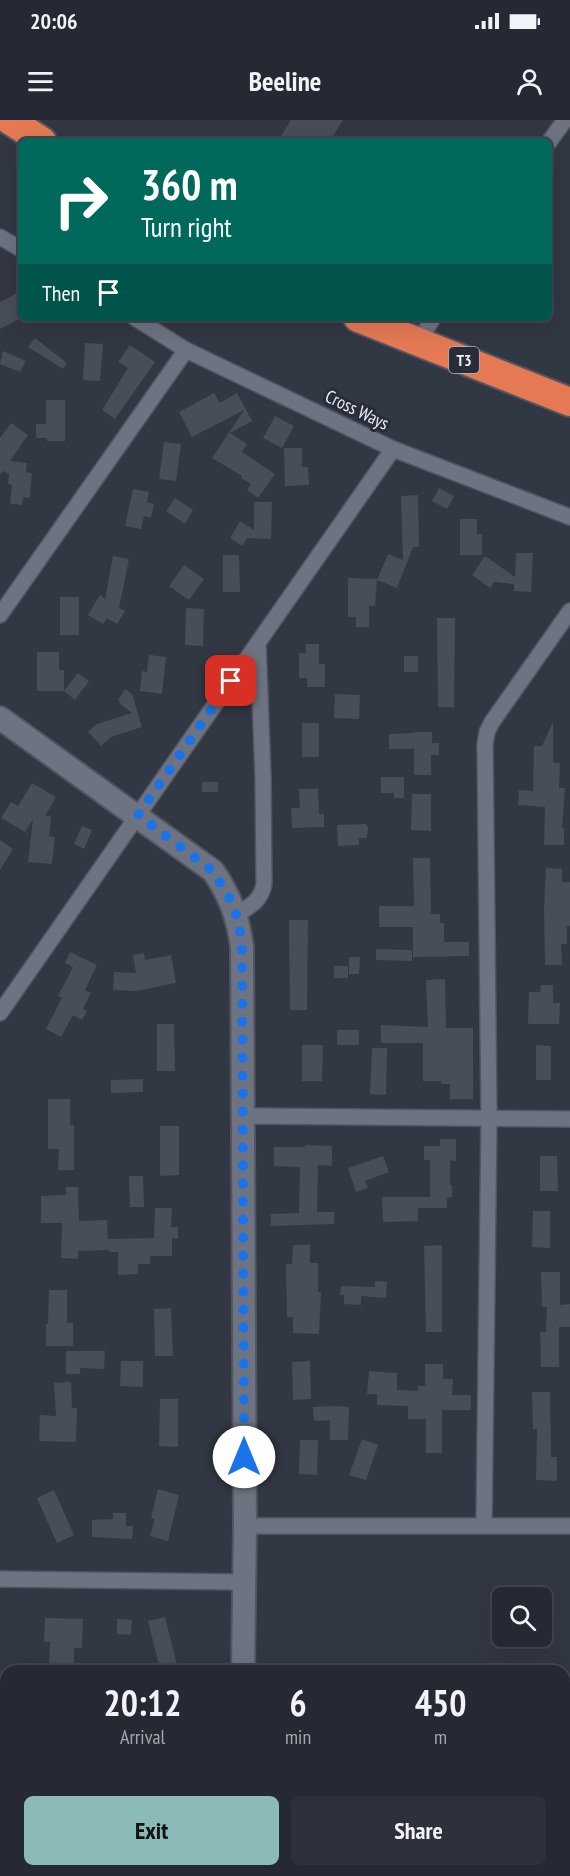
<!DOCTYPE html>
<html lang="en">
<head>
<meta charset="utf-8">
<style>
  :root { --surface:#262933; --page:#2e313b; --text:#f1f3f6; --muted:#a4a6ac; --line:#42454e; --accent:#8bbbb9 }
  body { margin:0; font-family:"PT Sans Narrow",sans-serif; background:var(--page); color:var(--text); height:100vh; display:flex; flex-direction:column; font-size:22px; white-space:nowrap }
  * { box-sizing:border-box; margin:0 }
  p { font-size:20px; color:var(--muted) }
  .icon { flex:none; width:33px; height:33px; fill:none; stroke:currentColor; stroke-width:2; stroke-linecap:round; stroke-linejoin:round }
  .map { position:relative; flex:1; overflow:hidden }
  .drawer { position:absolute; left:0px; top:1545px; width:570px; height:212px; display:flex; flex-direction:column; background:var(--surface); border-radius:18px 18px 0 0; box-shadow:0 6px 24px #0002,0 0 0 2px var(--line) }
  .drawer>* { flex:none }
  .guide { position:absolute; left:18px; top:18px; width:534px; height:183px; border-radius:9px; box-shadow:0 6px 24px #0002,0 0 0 2px var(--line); background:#00695c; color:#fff; overflow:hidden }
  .buttons { position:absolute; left:492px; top:1467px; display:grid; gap:12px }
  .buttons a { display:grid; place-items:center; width:60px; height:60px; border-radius:9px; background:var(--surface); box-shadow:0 6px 24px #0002,0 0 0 2px var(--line); font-size:30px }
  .pin { position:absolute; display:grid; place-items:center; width:51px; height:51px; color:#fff; margin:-26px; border-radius:12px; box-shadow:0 3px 9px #0006 }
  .me { position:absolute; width:66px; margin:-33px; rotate:0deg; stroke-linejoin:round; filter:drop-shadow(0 0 4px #0008) }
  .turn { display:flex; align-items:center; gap:21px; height:126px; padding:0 24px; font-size:27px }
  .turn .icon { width:78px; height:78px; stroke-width:2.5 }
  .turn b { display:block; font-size:42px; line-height:51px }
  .then { display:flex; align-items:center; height:57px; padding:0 24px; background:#0003; gap:12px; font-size:22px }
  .eta { display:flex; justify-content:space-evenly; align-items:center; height:102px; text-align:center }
  .eta b { font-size:36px; font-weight:600; line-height:42px }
  .action { display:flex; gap:12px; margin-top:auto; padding:12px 24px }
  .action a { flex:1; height:69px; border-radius:9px; background:var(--accent); color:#111; font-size:24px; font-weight:600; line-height:69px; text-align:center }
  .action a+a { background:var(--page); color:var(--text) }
  .status { display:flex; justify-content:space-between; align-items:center; height:42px; padding:0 30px; background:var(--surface); direction:ltr }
  .status svg { height:16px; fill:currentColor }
  header { display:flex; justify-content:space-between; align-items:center; height:78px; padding:0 24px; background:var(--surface); font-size:27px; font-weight:600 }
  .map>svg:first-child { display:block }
</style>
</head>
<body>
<div class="status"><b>20:06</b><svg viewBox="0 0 49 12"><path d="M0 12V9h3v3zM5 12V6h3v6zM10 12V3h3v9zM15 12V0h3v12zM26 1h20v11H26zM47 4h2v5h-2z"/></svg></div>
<header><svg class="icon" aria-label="menu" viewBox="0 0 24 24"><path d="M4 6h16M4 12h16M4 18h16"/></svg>Beeline<svg class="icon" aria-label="person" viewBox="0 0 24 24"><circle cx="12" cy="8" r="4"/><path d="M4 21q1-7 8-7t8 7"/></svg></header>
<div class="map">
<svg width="570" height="1756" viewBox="0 0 570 1756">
  <rect width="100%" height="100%" fill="#323744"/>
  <g fill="#484d5a">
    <polygon points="291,0 343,0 330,21 278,21"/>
    <polygon points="17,173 21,182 21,198 0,209 0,182"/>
    <polygon points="35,218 67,243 63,249 28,227"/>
    <polygon points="85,223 103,224 100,261 83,260"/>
    <polygon points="130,225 155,242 115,299 102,290 128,248 118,242"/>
    <polygon points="3,231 26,241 20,252 0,244"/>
    <polygon points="214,273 220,283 237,273 252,301 230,313 247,324 242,332 275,354 258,378 247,370 251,364 241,358 242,356 212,338 244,290 192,317 179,292"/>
    <polygon points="46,280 65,280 65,321 47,321 47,318 36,318 36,304 46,304"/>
    <polygon points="275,296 294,306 282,328 263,318"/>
    <polygon points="11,303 28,315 10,341 27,343 26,352 32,353 30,378 23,377 22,385 10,384 12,365 8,364 9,354 3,351 0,355 0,318"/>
    <polygon points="164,322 181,324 176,361 159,359"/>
    <polygon points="284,328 302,328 302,347 308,347 309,365 285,366"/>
    <polygon points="439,368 454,376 447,389 432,381"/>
    <polygon points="133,369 149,372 147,382 154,384 151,398 144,396 141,409 125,406"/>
    <polygon points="418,375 419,427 413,427 397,468 377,460 388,434 403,440 401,376"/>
    <polygon points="175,378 193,390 185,404 166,391"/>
    <polygon points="254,382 272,382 271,419 247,418 242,426 230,418 240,401 254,410"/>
    <polygon points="460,399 477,399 477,414 482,414 482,435 460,435"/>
    <polygon points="516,433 533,433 531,472 514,471 514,464 494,462 490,468 472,455 485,436 515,457"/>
    <polygon points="223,435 239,435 240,472 223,472"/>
    <polygon points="113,436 129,439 119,488 125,491 117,504 107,498 103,504 88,495 100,475 105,479"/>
    <polygon points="184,445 204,459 189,480 169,466"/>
    <polygon points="348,458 377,459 375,486 369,486 369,507 356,507 356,497 348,497"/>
    <rect x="60" y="477" width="19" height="38"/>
    <polygon points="186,488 204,489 203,526 185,525"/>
    <polygon points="437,498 455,498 454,587 438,587"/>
    <polygon points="306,524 319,524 319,544 325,544 325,567 307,567 307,558 299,558 299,533 306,533"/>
    <polygon points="37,532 59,532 59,550 64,550 64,571 37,571"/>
    <polygon points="149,535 166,537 162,574 140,571 142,551 147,552"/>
    <rect x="404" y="536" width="14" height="16"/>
    <polygon points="78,553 89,561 75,580 64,571"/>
    <polygon points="125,569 132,574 142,607 111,617 101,626 88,612 97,604 132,593 119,583 120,581 118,580"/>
    <polygon points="335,574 360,575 359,599 334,598"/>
    <polygon points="553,602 553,642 560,643 559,668 565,668 562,708 564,708 564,725 544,725 545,687 518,685 519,670 533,671 534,626 542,626"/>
    <rect x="302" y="603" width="17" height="34"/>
    <polygon points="415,612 432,612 432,623 439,623 439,635 431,635 431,655 414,655 414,629 389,629 389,614 415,613"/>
    <polygon points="381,657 404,657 404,678 394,678 394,673 381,673"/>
    <rect x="202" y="662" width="16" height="10"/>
    <polygon points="32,663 56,677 45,696 51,696 49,716 55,717 52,744 28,742 33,699 25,712 1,698 11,682 18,686"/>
    <polygon points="299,669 318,669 319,694 324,694 324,707 292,708 291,688 300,688"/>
    <polygon points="412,674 431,674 431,711 411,710"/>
    <polygon points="366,704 368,707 367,718 359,718 359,725 338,726 337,705"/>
    <polygon points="82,706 92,710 84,729 74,724"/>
    <polygon points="0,720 13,729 0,750"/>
    <polygon points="413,738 430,738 431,794 440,794 440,803 444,803 444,822 469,822 469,836 413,837 413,807 379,807 379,786 414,786"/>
    <polygon points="546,748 562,749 562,762 570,762 570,806 567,806 567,824 561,824 562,845 545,845 544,789"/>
    <polygon points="289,800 308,800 307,890 290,890"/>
    <polygon points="376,829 412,830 412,841 376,840"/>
    <polygon points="70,832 97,845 85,870 91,873 83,889 87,891 82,900 73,895 61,917 46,909 62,878 58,876 73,847 65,843"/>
    <polygon points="144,833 145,840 171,835 176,863 136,871 113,870 114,852 136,853 133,835"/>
    <polygon points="349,837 360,837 359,854 349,854"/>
    <rect x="334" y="846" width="14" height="12"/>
    <polygon points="445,859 446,908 473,908 473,979 450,979 450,964 441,964 441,961 423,961 423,923 381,923 381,905 428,907 426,860"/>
    <polygon points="541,865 553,865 553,883 560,883 559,904 528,904 529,872 540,872"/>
    <polygon points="157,904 174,904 175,951 157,951"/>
    <rect x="337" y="910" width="22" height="15"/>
    <polygon points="302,925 323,925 322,961 302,961"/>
    <polygon points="536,925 551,926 551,960 536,960"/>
    <polygon points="372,928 387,928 386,975 370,974"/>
    <polygon points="143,959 143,972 111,973 111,960"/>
    <polygon points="48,979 70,979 70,1005 74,1005 74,1050 58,1050 59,1029 48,1029"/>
    <polygon points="160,1006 179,1006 179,1055 160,1056"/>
    <polygon points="440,1019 456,1019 456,1041 450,1040 450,1065 452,1065 452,1077 447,1078 447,1088 418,1088 418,1101 383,1102 382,1077 430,1077 430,1040 424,1040 424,1026 440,1026"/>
    <polygon points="305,1025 332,1026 332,1046 318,1045 317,1092 334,1092 334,1104 271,1106 271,1094 299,1093 300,1047 274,1046 274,1027 305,1027"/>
    <polygon points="383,1036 389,1052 365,1061 368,1068 356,1072 348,1048"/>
    <polygon points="540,1036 557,1036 558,1071 540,1071"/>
    <polygon points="129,1056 143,1056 144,1087 130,1087"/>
    <polygon points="66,1067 78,1067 79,1101 107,1100 108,1119 154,1118 155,1088 172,1088 171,1107 178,1107 178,1119 172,1118 172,1136 150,1136 150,1144 138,1144 138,1154 118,1155 118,1132 109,1132 109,1130 78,1131 78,1139 61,1138 62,1103 41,1103 41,1076 66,1075"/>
    <polygon points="533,1091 550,1091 550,1128 532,1127"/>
    <polygon points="293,1125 310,1125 310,1143 318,1143 318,1172 321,1172 319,1214 293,1213 293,1197 287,1197 286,1144 292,1144"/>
    <polygon points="442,1125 442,1212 426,1212 424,1126"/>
    <polygon points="541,1152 560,1152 560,1185 570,1184 570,1207 559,1207 559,1247 541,1247 540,1212 546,1212 547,1187 542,1187"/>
    <polygon points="375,1161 387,1162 386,1178 361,1176 361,1185 344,1184 344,1175 340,1175 341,1166 375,1167"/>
    <polygon points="49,1170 67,1170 67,1203 73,1203 73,1226 46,1226 46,1204 48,1204"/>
    <polygon points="171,1188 173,1236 155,1236 154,1189"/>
    <polygon points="66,1231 105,1231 104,1249 80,1248 80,1254 66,1254"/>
    <polygon points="121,1241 143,1241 143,1267 120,1266"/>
    <polygon points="310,1241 311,1279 293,1280 292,1242"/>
    <polygon points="425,1244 443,1244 443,1259 453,1259 452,1275 471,1275 471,1290 442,1290 442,1333 426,1333 426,1299 408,1299 408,1286 377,1285 377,1274 367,1274 369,1251 397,1253 397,1270 418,1271 418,1266 425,1266"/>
    <polygon points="71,1262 72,1288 77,1288 76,1322 39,1321 40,1295 56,1296 54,1263"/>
    <polygon points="532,1272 550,1272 551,1337 557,1337 557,1361 536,1360 537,1309 533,1309"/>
    <polygon points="160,1279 178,1279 178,1327 159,1326"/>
    <polygon points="334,1286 349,1287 348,1320 330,1320 330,1300 314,1301 313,1287"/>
    <polygon points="362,1319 378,1325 366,1360 349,1355"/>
    <polygon points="300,1320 318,1320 317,1355 299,1354"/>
    <polygon points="158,1369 179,1375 168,1421 150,1416 155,1399 151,1398"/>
    <polygon points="54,1370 74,1415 57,1423 37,1378"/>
    <polygon points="113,1393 126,1393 126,1406 133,1406 132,1419 92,1417 92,1400 113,1399"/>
    <polygon points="165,1497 177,1545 160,1549 148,1501"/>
    <polygon points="45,1498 83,1499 82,1528 74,1528 74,1546 49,1545 50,1522 44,1522"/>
    <polygon points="117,1499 132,1500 131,1515 117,1514"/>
  </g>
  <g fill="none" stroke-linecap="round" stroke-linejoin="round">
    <g stroke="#50555f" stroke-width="18">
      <g id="street">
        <polyline points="549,22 565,0"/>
        <polyline points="0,117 21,129"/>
        <polyline points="135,198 186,230 393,329 570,397"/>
        <polyline points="419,221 433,198"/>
        <polyline points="0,495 186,230"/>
        <path d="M236 795C250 786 261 781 264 764L263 656 258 523"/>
        <polyline points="0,893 393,329"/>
        <polyline points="242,996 570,999"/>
        <polyline points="245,1406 570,1406"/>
        <polyline points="484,1406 489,997 485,625 487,612 492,602 570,491"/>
        <polyline points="0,1459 243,1462"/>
        <polyline points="316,1750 318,1756"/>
      </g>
    </g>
    <g stroke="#50555f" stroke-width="26">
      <g id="secondary">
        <path d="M0 598 213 751C230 775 238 798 242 827L245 1406 243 1551"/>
        <polyline points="242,1750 242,1756"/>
      </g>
    </g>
    <g stroke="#50555f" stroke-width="32">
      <g id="highway">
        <polyline points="9,0 42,21"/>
        <polyline points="358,198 570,282"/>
      </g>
    </g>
    <use href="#street" stroke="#6d7381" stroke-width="15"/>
    <use href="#secondary" stroke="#6d7381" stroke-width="22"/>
    <use href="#highway" stroke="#e47954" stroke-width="28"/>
  </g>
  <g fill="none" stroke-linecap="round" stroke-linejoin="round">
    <polyline stroke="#1a73e8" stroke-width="10" stroke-dasharray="0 18" points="231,561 138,695 213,751 233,784 239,804 242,827 244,1337"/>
  </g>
  <g text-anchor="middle" stroke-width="6" stroke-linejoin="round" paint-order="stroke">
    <rect fill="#282d39" stroke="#b0b4bd" stroke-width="1.5" x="449" y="227" width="30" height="26" rx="4.5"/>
    <g font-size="16" font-weight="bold" fill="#eaeef6">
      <text x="464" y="246">T3</text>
    </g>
    <g font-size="18" fill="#eaeef6" stroke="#282d39">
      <text transform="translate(357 290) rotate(26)" y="6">Cross Ways</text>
    </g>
  </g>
</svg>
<div class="buttons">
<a><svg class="icon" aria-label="search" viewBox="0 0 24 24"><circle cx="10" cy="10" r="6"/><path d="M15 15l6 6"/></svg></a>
</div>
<div class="pin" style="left:231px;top:561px;background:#d93025"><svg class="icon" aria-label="arrive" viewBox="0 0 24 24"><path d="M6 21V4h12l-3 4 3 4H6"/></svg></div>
<svg class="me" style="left:244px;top:1337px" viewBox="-20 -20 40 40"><circle r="19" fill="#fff"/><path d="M0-13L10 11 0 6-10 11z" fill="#1a73e8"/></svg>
<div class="guide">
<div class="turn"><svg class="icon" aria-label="right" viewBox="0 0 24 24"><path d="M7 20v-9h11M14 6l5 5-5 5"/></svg><div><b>360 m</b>Turn right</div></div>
<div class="then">Then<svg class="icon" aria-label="arrive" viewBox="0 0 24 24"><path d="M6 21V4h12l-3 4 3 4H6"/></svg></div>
</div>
<section class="drawer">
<div class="eta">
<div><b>20:12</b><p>Arrival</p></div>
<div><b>6</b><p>min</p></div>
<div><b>450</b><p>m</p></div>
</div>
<div class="action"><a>Exit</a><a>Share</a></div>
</section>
</div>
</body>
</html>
